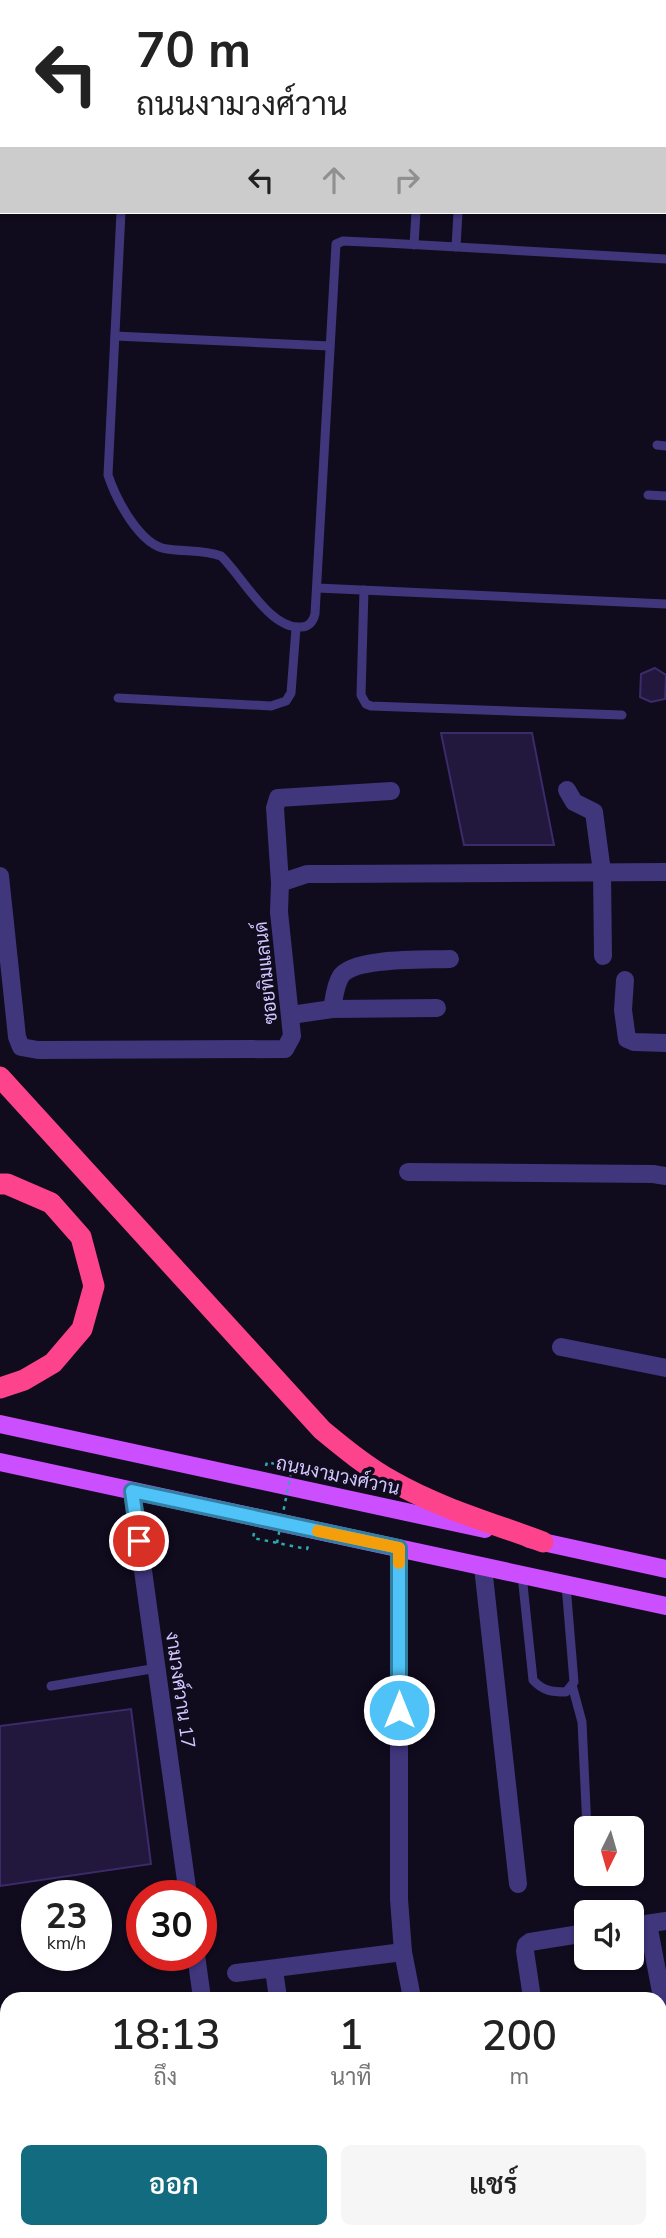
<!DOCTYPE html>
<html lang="th">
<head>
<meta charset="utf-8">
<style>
  :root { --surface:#fff; --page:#f6f6f6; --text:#222; --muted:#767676; --accent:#136b7f }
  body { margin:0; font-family:"Nunito Sans",Sarabun,sans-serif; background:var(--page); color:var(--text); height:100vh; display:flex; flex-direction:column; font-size:26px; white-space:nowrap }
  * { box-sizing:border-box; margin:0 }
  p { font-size:23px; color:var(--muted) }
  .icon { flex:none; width:38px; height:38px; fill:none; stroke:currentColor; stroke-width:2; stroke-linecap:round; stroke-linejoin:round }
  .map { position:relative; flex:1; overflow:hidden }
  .sheet { position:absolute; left:0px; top:1992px; width:667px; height:247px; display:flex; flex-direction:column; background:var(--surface); border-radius:21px 21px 0 0; box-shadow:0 2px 5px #0004 }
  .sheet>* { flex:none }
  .top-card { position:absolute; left:0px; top:0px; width:667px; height:214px; box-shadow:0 2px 5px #0004; background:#fff; color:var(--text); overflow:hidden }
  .needle { width:46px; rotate:185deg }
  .fabs { position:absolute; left:574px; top:1816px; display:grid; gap:14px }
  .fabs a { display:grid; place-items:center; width:70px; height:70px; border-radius:10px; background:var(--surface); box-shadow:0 2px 5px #0004; font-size:35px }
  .speed { position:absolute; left:21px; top:1880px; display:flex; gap:14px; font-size:35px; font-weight:700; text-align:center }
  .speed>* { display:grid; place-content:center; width:91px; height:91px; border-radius:50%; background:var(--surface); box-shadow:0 2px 5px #0004; line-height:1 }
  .speed small { font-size:18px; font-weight:400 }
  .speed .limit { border:10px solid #d22; background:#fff; color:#111 }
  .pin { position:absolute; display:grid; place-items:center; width:60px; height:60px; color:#fff; margin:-30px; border:4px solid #fff; border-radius:50%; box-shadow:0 2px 7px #0007 }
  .me { position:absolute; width:77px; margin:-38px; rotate:0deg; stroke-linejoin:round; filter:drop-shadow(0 0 5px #0008) }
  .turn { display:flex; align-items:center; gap:24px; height:147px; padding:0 21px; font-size:32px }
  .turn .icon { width:91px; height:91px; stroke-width:2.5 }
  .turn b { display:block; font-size:49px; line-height:60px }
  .lanes { display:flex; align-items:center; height:66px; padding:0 21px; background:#0003; justify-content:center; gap:35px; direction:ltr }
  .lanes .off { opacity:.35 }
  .eta { display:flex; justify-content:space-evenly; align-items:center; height:119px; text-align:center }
  .eta b { font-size:42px; font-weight:600; line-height:49px }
  .action { display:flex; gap:14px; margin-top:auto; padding:14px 21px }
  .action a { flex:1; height:80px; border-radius:10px; background:var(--accent); color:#fff; font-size:28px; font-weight:600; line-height:80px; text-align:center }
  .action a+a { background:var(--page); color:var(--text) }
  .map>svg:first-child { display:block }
</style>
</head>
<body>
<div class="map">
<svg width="666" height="2238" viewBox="0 0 666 2238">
  <rect width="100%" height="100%" fill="#100b1d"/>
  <g fill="#22183e" stroke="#3c2a6a" stroke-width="2">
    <polygon points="655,668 666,675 665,699 651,702 640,697 641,674"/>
    <polygon points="441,733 532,733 554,845 464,845"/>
    <polygon points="131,1709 151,1864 0,1886 0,1726"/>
  </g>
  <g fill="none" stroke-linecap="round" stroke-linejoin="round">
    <g stroke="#2daaad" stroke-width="2.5" stroke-dasharray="3.5 5" stroke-linecap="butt">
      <polyline points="266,1466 267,1462 320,1475"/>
      <polyline points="254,1533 253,1538 307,1549 308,1546"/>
    </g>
    <g stroke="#3f367c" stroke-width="9">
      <polyline points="132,2 133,0"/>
      <polyline points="455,2 456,0"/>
      <polyline points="511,2 511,0"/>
      <path d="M121 212 108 475C116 499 140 546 167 549 185 552 203 549 221 556 242 576 270 630 301 627 309 627 313 622 315 614L336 244 343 241 386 243 666 259"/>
      <polyline points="414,245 416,212"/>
      <polyline points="456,247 458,212"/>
      <polyline points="115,336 329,346"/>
      <polyline points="657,445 666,446"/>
      <polyline points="648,495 666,496"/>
      <polyline points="317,588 666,604"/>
      <polyline points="364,590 361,695 366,704 371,706 622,715"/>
      <polyline points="118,698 271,706 286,701 291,693 296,628"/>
      <path d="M522 1575 533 1680C543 1691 552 1692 566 1692L574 1682 566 1585"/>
      <polyline points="572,1685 582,1722 587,1829"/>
      <polyline points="51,1686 157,1668"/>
    </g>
    <g stroke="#3f367c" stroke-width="18">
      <polyline points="309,0 351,2"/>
      <polyline points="665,15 666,15"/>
      <polyline points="567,790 574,802 594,812 602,872 603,956"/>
      <polyline points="0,876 17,1037 21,1047 38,1050 285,1049 292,1036 279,912 280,883 275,808 278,798 391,791"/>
      <polyline points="280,883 307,874 329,874 666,872"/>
      <polyline points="625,980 623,1010 627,1039 634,1042 666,1043"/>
      <polyline points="332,1009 437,1008"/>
      <path d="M291 1015 332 1009C334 999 335 985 341 976 354 957 426 960 450 959"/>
      <polyline points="408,1172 653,1174 666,1176"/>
      <polyline points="561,1347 666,1368"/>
      <polyline points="132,1491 188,1895"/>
      <polyline points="399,1548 399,1899 403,1952 412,1998"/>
      <polyline points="483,1567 518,1884"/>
      <polyline points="648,1924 666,2018"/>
      <polyline points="632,1926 666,1921"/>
      <polyline points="196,1955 202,1998"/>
      <polyline points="274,1970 278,1998"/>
      <polyline points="236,1973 403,1952"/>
      <polyline points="532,1998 525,1951 526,1945 530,1942 586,1933"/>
      <polyline points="0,2029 7,2038"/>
      <polyline points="660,2194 666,2193"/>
      <polyline points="65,2231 67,2238"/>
      <polyline points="231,2231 232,2238"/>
      <polyline points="340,2238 344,2233 360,2231"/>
    </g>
    <g stroke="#cb4ffe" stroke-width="18">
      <polyline points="0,1424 485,1529"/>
      <polyline points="0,1462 666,1606"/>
      <polyline points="529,1539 666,1569"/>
    </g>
    <g stroke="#fe438d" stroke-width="21">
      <path d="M0 1077 322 1430C345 1449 367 1467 392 1481 439 1508 492 1523 543 1542"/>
      <polyline points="0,1184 7,1184 51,1203 81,1237 94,1286 82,1329 53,1363 24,1380 0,1388"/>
    </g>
    <polyline stroke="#2daaad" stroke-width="2.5" stroke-dasharray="3.5 5" stroke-linecap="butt" points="277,1543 292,1468"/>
  </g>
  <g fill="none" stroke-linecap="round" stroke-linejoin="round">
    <g stroke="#337fa1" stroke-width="18">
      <polyline id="route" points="139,1541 132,1491 399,1548 399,1710"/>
    </g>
    <use href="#route" stroke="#4fc3f7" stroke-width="12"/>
    <polyline stroke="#f59e0b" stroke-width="12" points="318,1531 399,1548 399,1563"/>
  </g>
  <g text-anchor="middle" stroke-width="7" stroke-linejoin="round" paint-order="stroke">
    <g font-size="19" fill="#d2c7ff" stroke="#100b1d">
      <text transform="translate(265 973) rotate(-96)" y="7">ซอยทิมแลนด์</text>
      <text transform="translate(338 1475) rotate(12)" y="7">ถนนงามวงศ์วาน</text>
      <text transform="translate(181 1690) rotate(82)" y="7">งามวงศ์วาน 17</text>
    </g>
  </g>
</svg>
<div class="fabs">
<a><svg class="needle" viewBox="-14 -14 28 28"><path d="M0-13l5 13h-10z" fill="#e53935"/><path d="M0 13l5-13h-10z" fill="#767676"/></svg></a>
<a><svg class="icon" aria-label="sound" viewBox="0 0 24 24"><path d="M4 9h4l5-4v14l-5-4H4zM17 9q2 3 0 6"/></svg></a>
</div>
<div class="speed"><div>23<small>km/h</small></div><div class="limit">30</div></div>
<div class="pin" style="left:139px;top:1541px;background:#d93025"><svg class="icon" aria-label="arrive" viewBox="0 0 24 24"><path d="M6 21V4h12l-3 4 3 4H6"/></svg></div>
<svg class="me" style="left:399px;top:1710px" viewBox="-20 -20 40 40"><circle r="17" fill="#4fc3f7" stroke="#fff" stroke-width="3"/><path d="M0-11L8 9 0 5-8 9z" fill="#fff"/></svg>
<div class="top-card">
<div class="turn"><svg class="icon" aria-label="left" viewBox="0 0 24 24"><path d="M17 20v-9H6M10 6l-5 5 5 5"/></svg><div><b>70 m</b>ถนนงามวงศ์วาน</div></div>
<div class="lanes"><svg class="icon" aria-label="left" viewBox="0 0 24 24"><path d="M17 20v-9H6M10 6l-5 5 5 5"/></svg><svg class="icon off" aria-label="ahead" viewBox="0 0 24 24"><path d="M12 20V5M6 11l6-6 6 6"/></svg><svg class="icon off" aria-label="right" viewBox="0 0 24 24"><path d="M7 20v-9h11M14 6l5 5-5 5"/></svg></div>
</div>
<section class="sheet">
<div class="eta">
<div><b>18:13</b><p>ถึง</p></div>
<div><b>1</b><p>นาที</p></div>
<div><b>200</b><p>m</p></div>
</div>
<div class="action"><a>ออก</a><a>แชร์</a></div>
</section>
</div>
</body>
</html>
